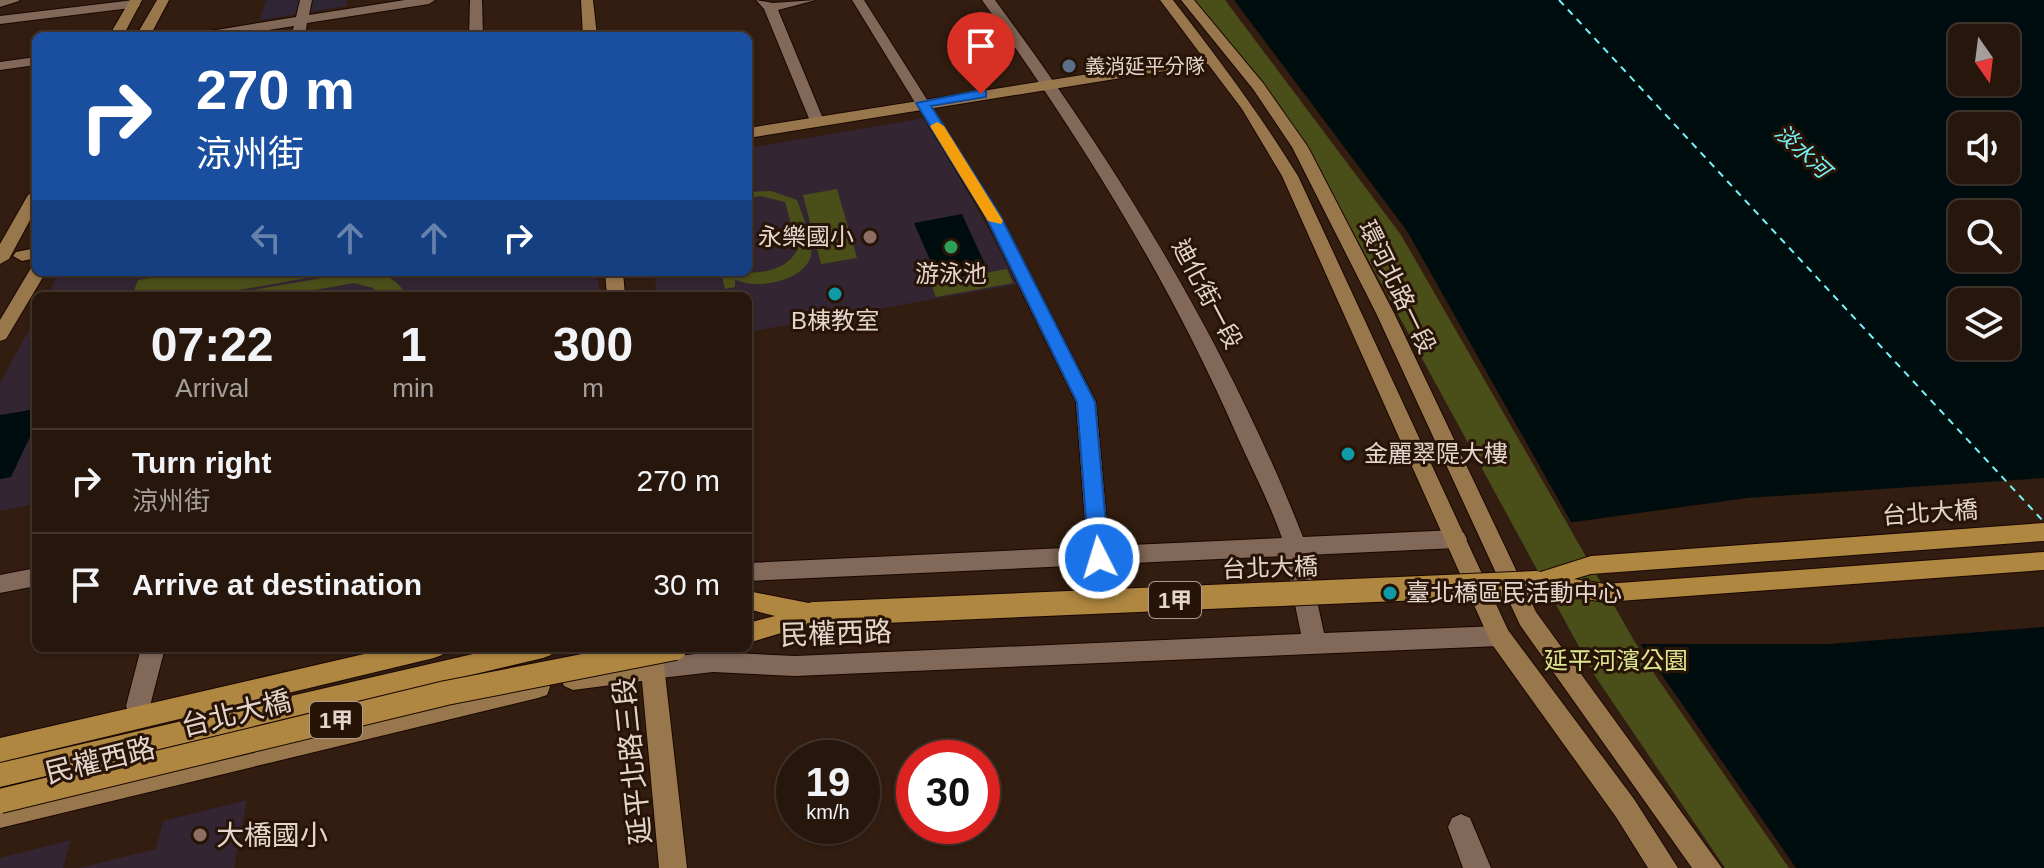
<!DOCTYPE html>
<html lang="en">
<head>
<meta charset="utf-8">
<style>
  :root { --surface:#26160c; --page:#2e1f15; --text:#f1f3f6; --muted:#a49f9d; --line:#42352d }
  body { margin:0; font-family:Arial,"Noto Sans TC",sans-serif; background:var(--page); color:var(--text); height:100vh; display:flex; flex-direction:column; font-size:30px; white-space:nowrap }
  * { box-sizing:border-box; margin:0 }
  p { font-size:26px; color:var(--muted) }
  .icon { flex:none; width:44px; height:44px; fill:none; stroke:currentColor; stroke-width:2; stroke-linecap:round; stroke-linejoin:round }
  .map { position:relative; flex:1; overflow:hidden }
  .drawer { position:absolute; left:32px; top:292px; width:720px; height:360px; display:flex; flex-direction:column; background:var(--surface); border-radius:12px; box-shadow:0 2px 6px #0004,0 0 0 2px var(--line) }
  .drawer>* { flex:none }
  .banner { position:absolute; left:32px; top:32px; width:720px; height:244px; border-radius:12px; box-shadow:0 2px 6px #0004,0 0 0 2px var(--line); background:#1a4fa0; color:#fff; overflow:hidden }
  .needle { width:52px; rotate:166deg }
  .buttons { position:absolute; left:1948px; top:24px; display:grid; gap:16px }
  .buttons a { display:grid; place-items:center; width:72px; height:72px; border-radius:12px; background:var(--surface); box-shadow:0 2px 6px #0004,0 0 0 2px var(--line); font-size:40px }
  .speed { position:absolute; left:776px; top:740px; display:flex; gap:16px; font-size:40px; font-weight:700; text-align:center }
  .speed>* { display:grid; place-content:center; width:104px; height:104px; border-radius:50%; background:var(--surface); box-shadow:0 2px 6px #0004,0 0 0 2px var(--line); line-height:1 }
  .speed small { font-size:20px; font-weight:400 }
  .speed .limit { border:12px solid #d22; background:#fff; color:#111 }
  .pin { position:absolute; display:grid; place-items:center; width:68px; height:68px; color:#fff; margin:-82px -34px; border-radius:50% 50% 50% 0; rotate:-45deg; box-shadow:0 0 8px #0007 }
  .pin .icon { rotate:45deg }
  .me { position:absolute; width:88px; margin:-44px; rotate:355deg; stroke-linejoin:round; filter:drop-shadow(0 0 6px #0008) }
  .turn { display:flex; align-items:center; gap:28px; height:168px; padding:0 32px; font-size:36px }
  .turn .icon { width:104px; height:104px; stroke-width:2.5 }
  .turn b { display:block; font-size:56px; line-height:68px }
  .lanes { display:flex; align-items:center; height:76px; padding:0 32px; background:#0003; justify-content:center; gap:40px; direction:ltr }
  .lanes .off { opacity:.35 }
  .eta { display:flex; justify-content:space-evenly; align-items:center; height:136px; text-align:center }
  .eta b { font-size:48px; font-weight:800; line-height:56px }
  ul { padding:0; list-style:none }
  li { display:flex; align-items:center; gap:24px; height:104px; padding:0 32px; border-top:2px solid var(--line) }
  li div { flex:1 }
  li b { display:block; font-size:30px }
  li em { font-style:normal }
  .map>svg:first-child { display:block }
</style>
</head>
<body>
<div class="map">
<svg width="2044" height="868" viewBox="0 0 2044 868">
  <rect width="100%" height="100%" fill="#321d10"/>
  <polygon fill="#2f2635" points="266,0 347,0 346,6 260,20"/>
  <g fill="#332531">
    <polygon points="925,118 1020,284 748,332 748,296 657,296 654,272 748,272 748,148"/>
    <polygon points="59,272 597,272 600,296 47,296"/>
    <polygon points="36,317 36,504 0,511 0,383"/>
    <polygon points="247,800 234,868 78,868 156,849 163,821"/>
    <polygon points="71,840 63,868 0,868 0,858"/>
  </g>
  <g fill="#4a4f19">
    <polygon points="1193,0 1225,0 1401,235 1651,669 1789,868 1725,868 1595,676 1309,151"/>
    <polygon points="837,189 857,258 821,264 803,195"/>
    <path d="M771 191 797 200C802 215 814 240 811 255 806 281 754 291 735 279V287L725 289 721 272C749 272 782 278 798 249L785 202 761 196 748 198V192Z"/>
    <polygon points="1007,269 1013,283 936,297 931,283"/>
    <polygon points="187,272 340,272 206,296 132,296 138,280"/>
    <path d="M357 272C380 272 395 275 407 296H381L373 288 354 283 281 296H218Z"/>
  </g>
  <g fill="#000d0e" fill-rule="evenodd">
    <path d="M1234 0H2044V868H1796L1637 639 1407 231ZM1962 38H2006V82H1962ZM1962 126H2006V170H1962ZM1962 214H2006V258H1962ZM1962 302H2006V346H1962Z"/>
    <polygon points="962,214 988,271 939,281 914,223"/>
    <polygon points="36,409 36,424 11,477 0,479 0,415"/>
  </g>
  <polygon fill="#321d10" points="2044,478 2044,627 1829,644 1636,644 1567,523 1747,498"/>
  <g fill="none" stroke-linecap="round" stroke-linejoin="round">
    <polyline stroke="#77f2f7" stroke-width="2" stroke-dasharray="7 6" stroke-linecap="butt" points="1559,0 2044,522"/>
    <g stroke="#190700" stroke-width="2">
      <g id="street">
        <polygon points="0,0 19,0 19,1 0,7"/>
        <polygon points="134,0 140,4 139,7 0,24 0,16"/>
        <polygon points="300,0 312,0 309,15 405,0 435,0 429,4 307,23 305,36 291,36 294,26 229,36 197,36 204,32 296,17"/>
        <polygon points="470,0 482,0 483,36 469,36"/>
        <polygon points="756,0 773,3 816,0 778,10 824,121 822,124 812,124 810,121 764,9"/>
        <path d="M852 0H864L1000 215 1096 402 1109 546 1282 538C1270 504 1253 471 1238 438 1168 277 1083 143 982 0H995C1118 166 1227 344 1303 537L1456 530 1464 533 1467 539 1464 545 1456 548 1307 555 1324 633 1499 626 1507 629 1511 636 1507 643 1499 646 795 676 713 672 652 679 644 676 640 669 644 662 652 659 713 652 795 656 1301 634 1285 556 748 581V563L1087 547 1076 402 984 215Z"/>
        <polygon points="36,57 36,65 0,70 0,62"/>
        <polygon points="36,568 36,586 0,593 0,575"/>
        <polygon points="141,648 165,648 150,706 147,714 138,717 129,714 126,706"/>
        <polygon points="1461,814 1470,818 1491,868 1463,868 1448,827 1452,818"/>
      </g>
    </g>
    <g stroke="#190700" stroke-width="2">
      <g id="secondary">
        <polygon points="130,0 142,0 123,36 109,36"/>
        <polygon points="157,0 169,0 150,36 136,36"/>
        <polygon points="581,0 593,0 597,36 583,36"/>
        <path d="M1160 0H1173C1218 58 1259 113 1298 176L1508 630 1634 799 1678 868H1648L1616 817 1491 643 1282 176 1242 109 1208 64 748 138V128L1202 56Z"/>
        <polygon points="1181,0 1194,0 1263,83 1308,147 1394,313 1536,612 1722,868 1692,868 1520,625 1376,313 1292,147 1253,89"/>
        <polygon points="36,190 36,209 9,259 0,264 0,244 28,195"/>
        <polygon points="36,248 36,258 22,261 13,256 16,252"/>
        <polygon points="36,267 36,272 46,272 6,339 0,341 0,320 31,268"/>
        <polygon points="605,272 623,272 625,296 607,296"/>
        <polygon points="643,649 659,649 663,656 687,868 659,868 642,681 573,690 564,686 561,679 564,672 573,668 640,660"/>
        <polygon points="538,676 547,679 550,687 547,695 538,698 0,828 0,802"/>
      </g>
    </g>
    <g stroke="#190700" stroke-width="2">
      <g id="primary">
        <polygon points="2044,523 2044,541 1591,574 1574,579 1605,584 2044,552 2044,570 1605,602 1528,590 1525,583 1528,576 1591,556"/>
        <polygon points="748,591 814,604 822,607 825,614 822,621 748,643 748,623 775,616 748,609"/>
        <polygon points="390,648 446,648 442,655 434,658 0,762 0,738"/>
        <polygon points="499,648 555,648 551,655 543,658 0,787 0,763"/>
      </g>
    </g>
    <use href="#street" fill="#826859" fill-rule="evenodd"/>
    <use href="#secondary" fill="#99774d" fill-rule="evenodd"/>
    <use href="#primary" fill="#b08740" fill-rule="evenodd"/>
    <g stroke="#190700" stroke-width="26" stroke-linecap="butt">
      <g id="primary-bridge">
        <polyline points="814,614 1536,583"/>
        <polyline points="0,801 446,693 675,648"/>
      </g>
    </g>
    <use href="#primary-bridge" stroke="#b08740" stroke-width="24"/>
  </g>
  <polygon fill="#1a73e8" stroke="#114b97" stroke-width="2" points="981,90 986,91 986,97 931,106 1000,215 1095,402 1109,558 1099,566 1089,558 1077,402 985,215 916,103"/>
  <polygon fill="#f59e0b" points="937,122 944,126 1003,221 1001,224 988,221 930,126"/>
  <circle fill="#5c6f8a" stroke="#281407" stroke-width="3" cx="1069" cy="66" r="8"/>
  <g fill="#8d6e63" stroke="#281407" stroke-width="3">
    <circle cx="870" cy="237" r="8"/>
    <circle cx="200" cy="835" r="8"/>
  </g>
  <circle fill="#2e9e5b" stroke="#281407" stroke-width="3" cx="951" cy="247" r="8"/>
  <g fill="#0f9aa8" stroke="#281407" stroke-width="3">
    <circle cx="835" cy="294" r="8"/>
    <circle cx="1348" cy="454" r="8"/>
    <circle cx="1390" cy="593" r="8"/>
  </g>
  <g text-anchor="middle" stroke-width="6" stroke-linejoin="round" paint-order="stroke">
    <g font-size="20" fill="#e4d5cc" stroke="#281407" text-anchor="start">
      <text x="1085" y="73">義消延平分隊</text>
    </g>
    <g font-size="22" font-style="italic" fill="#77f2f7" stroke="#281407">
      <text transform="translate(1803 151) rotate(43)" y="8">淡水河</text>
    </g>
    <g fill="#281407" stroke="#ac9b91" stroke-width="2">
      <rect x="1149" y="582" width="52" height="36" rx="6"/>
      <rect x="310" y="702" width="52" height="36" rx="6"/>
    </g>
    <g font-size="22" font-weight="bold" fill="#e4d5cc">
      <text x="1175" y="608">1甲</text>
      <text x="336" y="728">1甲</text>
    </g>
    <g font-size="24" fill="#e4d5cc" stroke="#281407">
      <text x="854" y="245" text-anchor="end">永樂國小</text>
      <text x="951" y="282">游泳池</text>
      <text x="835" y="329">B棟教室</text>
      <text x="1364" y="462" text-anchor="start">金麗翠隄大樓</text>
      <text x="1406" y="601" text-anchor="start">臺北橋區民活動中心</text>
    </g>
    <g font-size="24" fill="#e4d5cc" stroke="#281407">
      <text transform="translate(1397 287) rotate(64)" y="8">環河北路一段</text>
      <text transform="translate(1207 294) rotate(62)" y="8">迪化街一段</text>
      <text transform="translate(1930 513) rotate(-4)" y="8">台北大橋</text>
      <text transform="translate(1270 568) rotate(-2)" y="8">台北大橋</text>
    </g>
    <g font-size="24" fill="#dce68f" stroke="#281407">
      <text x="1616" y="669">延平河濱公園</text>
    </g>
    <g font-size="28" fill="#e4d5cc" stroke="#281407">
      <text transform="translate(836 633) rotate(-2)" y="10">民權西路</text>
      <text transform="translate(236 713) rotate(-14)" y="10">台北大橋</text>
      <text transform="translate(100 760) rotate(-14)" y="10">民權西路</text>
      <text transform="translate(632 761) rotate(-96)" y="10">延平北路三段</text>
    </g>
    <g font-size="28" fill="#e4d5cc" stroke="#281407" text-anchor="start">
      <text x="216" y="845">大橋國小</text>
    </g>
  </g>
</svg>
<div class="buttons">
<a><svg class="needle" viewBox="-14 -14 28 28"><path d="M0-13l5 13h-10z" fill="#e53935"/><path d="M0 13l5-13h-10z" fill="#a49f9d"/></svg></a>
<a><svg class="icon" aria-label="sound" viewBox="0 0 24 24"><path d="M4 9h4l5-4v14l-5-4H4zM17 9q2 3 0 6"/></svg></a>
<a><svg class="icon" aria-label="search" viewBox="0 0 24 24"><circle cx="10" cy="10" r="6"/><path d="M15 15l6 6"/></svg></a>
<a><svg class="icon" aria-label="layers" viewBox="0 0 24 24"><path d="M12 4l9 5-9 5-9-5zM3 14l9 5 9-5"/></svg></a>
</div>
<div class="speed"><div>19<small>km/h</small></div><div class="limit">30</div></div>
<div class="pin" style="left:981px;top:94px;background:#d93025"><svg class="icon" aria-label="arrive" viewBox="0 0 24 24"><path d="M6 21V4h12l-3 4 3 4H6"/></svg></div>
<svg class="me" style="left:1099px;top:558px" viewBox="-20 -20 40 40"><circle r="17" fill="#1a73e8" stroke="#fff" stroke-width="3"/><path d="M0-11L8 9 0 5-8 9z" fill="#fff"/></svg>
<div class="banner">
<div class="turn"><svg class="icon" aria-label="right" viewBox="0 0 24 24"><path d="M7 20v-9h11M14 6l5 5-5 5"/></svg><div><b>270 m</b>涼州街</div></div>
<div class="lanes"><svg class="icon off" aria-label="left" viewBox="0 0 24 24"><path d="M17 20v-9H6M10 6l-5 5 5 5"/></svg><svg class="icon off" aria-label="ahead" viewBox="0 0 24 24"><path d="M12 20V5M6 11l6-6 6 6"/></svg><svg class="icon off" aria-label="ahead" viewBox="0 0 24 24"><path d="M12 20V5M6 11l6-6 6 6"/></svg><svg class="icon" aria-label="right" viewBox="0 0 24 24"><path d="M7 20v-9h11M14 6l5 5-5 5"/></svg></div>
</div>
<section class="drawer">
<div class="eta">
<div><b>07:22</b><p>Arrival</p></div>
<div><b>1</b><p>min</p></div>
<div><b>300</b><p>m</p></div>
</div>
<ul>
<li><svg class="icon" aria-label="right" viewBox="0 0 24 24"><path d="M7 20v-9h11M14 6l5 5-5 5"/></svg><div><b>Turn right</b><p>涼州街</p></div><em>270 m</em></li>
<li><svg class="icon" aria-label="arrive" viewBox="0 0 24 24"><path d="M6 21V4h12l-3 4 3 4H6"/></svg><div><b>Arrive at destination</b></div><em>30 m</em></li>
</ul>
</section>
</div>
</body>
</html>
